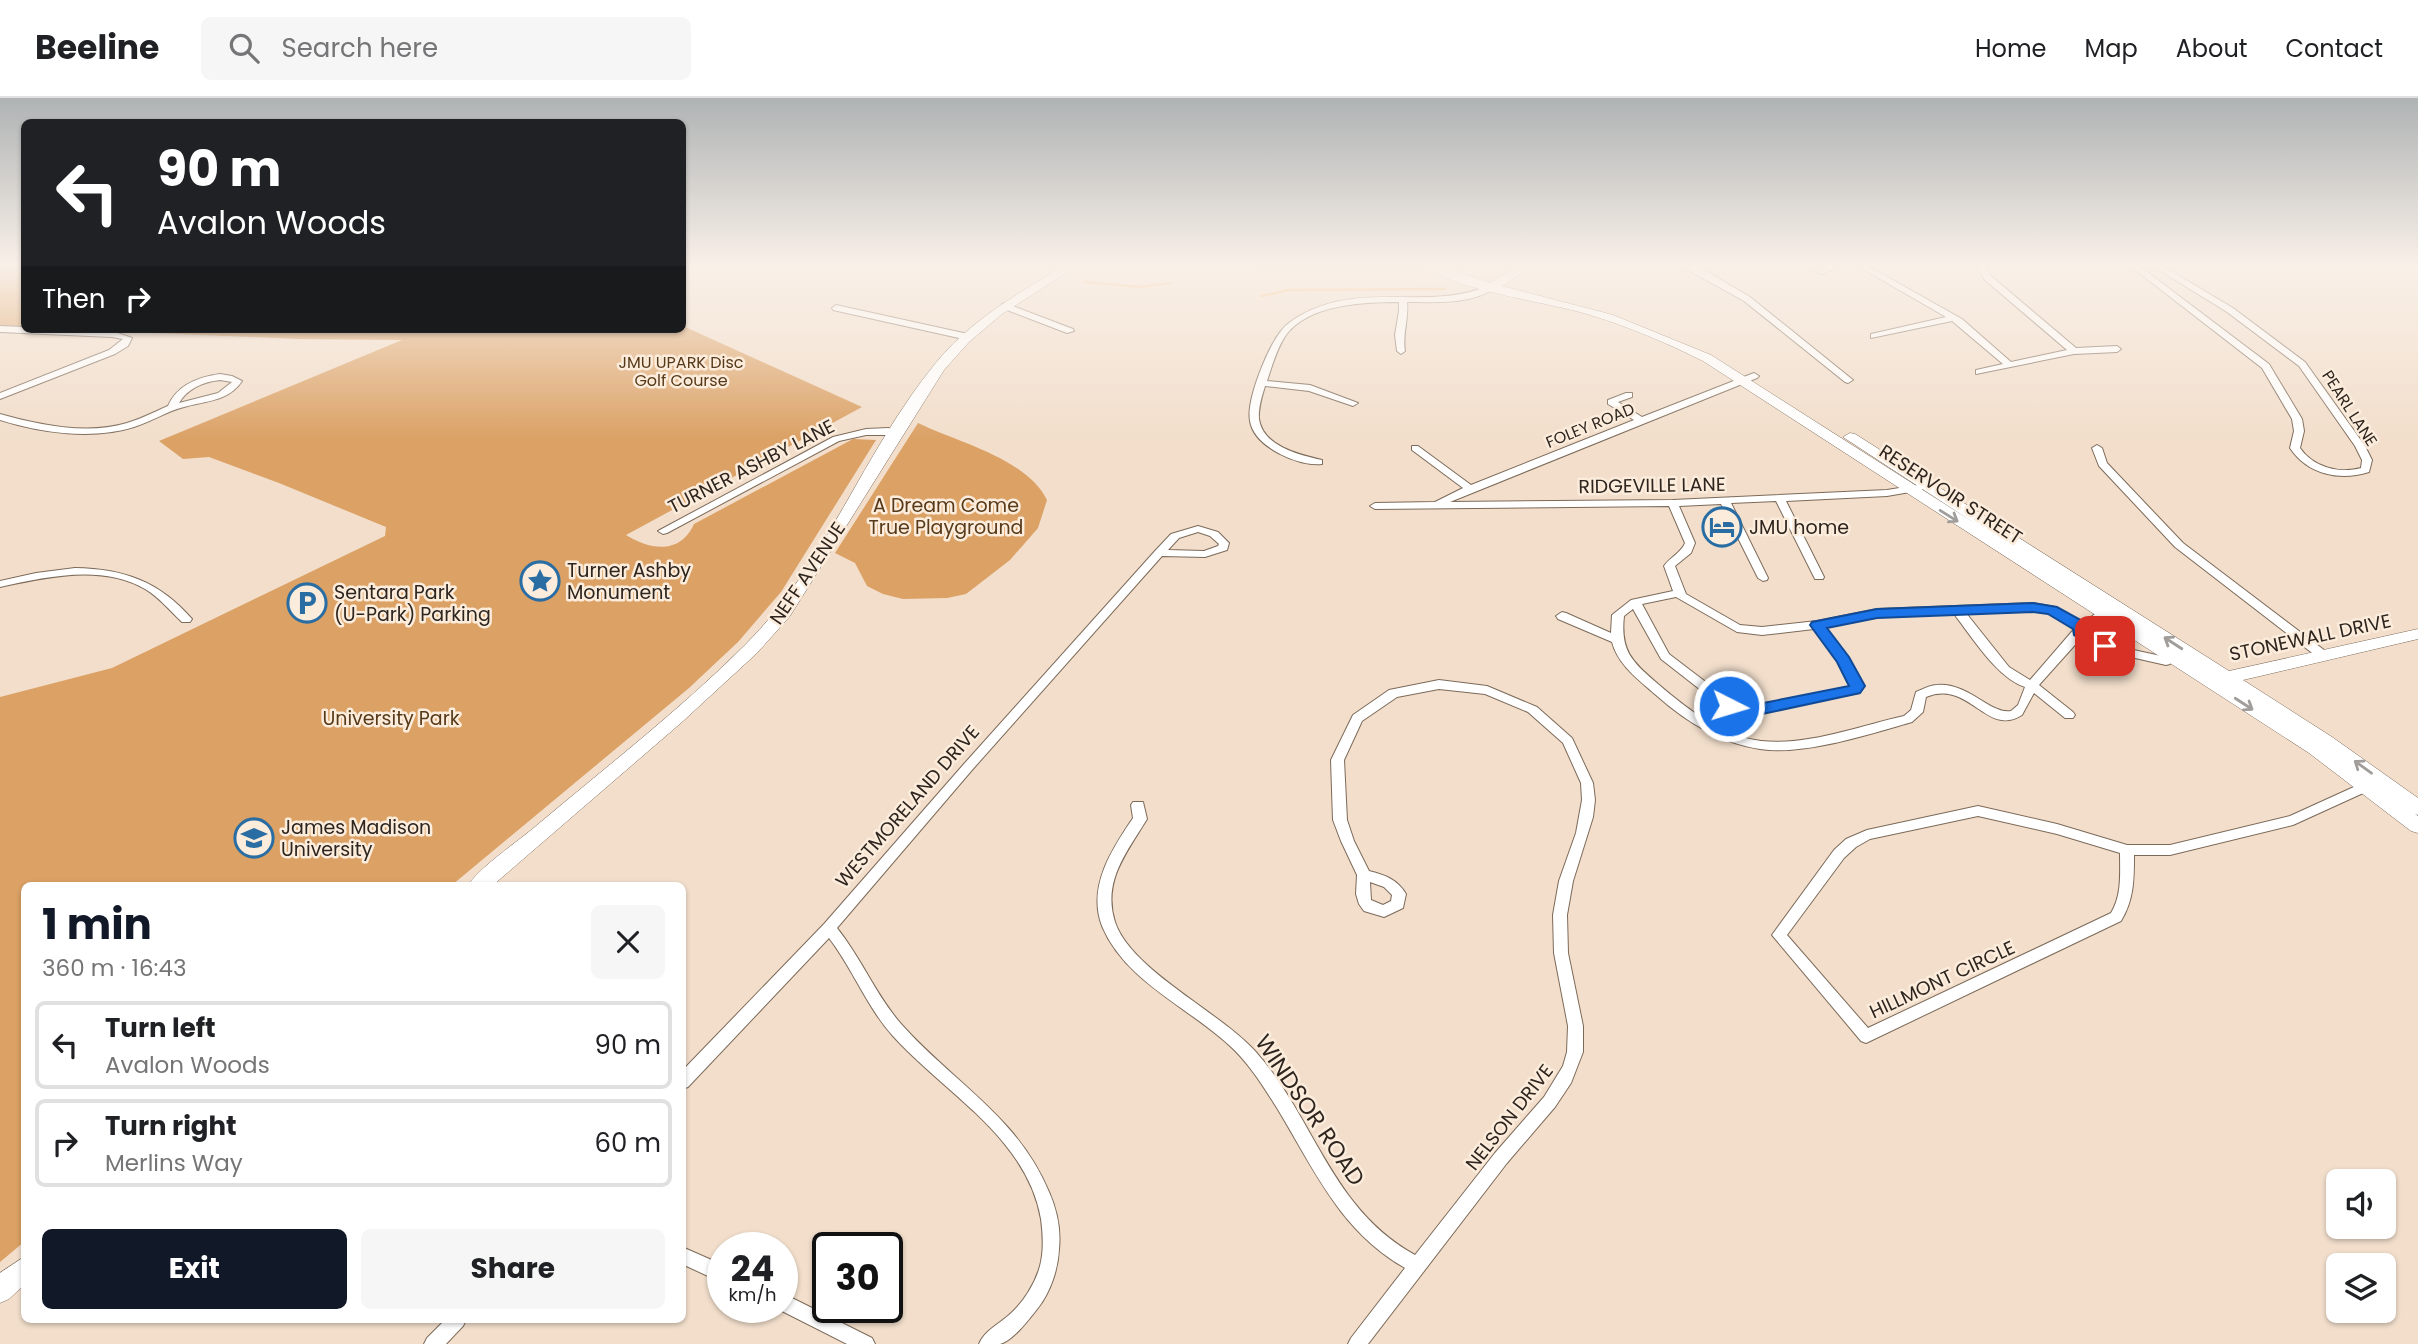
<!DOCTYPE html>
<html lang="en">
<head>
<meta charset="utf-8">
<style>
  :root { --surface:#fff; --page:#f6f6f6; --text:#202124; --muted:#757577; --line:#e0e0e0; --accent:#111827 }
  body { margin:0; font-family:Poppins,sans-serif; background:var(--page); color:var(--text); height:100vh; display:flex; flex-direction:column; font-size:26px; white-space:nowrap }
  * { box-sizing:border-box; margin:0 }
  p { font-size:23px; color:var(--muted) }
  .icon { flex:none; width:38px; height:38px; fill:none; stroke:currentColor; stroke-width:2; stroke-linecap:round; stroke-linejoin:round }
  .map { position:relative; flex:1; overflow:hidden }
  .drawer { position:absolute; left:21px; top:784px; width:665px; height:441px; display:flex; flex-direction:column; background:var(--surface); border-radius:10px; box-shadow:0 2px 5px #0004 }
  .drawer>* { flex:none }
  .hud { position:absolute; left:21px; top:21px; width:665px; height:214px; border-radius:10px; box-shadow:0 2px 5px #0004; background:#202124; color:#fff; overflow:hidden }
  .controls { position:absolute; left:2326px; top:1071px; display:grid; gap:14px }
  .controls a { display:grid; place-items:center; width:70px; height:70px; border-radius:10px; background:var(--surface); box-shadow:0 2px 5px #0004; font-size:35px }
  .speed { position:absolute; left:707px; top:1134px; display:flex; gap:14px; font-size:35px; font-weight:700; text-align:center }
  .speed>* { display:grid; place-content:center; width:91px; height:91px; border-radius:50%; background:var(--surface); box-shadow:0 2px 5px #0004; line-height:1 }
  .speed small { font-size:18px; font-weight:400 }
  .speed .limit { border:4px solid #111; border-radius:10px; background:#fff; color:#111 }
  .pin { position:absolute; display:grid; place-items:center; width:60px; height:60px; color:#fff; margin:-30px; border-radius:14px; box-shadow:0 4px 10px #0006 }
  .me { position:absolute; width:77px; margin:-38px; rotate:95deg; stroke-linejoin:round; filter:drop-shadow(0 0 5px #0008) }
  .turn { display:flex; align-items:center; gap:24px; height:147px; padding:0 21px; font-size:32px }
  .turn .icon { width:91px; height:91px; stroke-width:2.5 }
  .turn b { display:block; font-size:49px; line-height:60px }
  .then { display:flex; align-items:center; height:66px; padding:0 21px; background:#0003; gap:14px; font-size:26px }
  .round { display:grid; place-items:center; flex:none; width:74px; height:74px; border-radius:10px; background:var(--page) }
  .headline { display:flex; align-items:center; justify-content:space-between; height:119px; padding:0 21px }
  h1 { font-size:42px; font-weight:700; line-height:52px; color:var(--accent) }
  .button { display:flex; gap:14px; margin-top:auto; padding:14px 21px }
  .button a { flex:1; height:80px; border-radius:10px; background:var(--accent); color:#fff; font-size:28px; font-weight:700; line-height:80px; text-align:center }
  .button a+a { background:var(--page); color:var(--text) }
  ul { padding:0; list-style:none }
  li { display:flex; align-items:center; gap:21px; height:88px; margin:0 14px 10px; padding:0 7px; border:4px solid var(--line); border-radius:10px }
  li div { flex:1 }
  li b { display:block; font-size:26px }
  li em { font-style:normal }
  header { display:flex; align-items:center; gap:42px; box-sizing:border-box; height:98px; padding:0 35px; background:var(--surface); border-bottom:2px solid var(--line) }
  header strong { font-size:33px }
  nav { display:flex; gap:38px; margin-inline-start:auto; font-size:24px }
  .search { width:490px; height:63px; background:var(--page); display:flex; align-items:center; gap:18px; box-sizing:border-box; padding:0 24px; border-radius:10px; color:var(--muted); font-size:26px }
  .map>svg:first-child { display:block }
</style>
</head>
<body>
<header>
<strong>Beeline</strong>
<div class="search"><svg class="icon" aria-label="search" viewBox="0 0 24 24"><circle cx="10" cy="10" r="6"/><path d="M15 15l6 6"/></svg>Search here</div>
<nav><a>Home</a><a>Map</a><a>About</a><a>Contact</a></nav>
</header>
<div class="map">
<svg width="2418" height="1246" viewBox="0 0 2418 1246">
  <rect width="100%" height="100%" fill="#f2decb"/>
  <g fill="#dba165">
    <polygon points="0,167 24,167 24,230 0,229"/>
    <path d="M683 228 862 309 626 437C650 452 680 457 694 426L853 341 876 342 781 494 738 544 689 590 452 787 24 788V1144L0 1164V599L112 570 385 438 386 429 279 385 209 359 183 361 159 343 402 242 300 241 56 231H682Z"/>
    <path d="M918 325C959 345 1026 360 1047 402L1038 430 1010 462 966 496 947 500 903 501 883 496 867 488 855 465 835 455Z"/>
  </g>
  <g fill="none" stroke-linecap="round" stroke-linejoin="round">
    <g stroke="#fbb265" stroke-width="2.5">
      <polyline points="1084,184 1140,189 1170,185"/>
      <polyline points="1262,198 1289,192 1445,191"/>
    </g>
    <g stroke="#7c6a59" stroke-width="2">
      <g id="street">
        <polygon points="1256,167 1423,167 1419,169 1260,169"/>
        <polygon points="1679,167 1696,167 1750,199 1853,282 1848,285 1845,284 1744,203"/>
        <polygon points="1831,167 1842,167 1822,176 1815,174"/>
        <polygon points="1856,167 1866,167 1962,221 2011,264 2067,252 1985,182 1976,167 1984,167 1991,178 2076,250 2117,248 2121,251 2117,254 2074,256 1976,276 1976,272 2003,266 1952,223 1871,240 1871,236 1946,219"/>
        <path d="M2129 167H2138L2269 266 2302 321 2304 333 2300 350C2313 369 2339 376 2361 370L2362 362 2355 348 2299 268 2227 214 2151 167H2161L2233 210 2305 264 2365 348 2372 362 2369 374C2340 383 2308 377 2290 350L2294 333 2292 321 2262 270Z"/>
        <path d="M1488 188 1495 190C1471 207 1435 204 1407 204 1409 221 1402 236 1405 253L1401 256 1397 253 1395 237 1399 213V204C1364 204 1309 206 1286 237 1277 250 1272 268 1267 283L1310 287 1358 305 1353 308 1309 293 1265 288C1262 298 1258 310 1259 321 1263 349 1301 357 1322 362V366C1299 369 1254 349 1250 323 1246 302 1268 249 1281 233 1286 226 1294 221 1301 217 1363 183 1429 213 1488 188Z"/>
        <polygon points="1005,205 1073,231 1074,233 1067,235 1002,210 1002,206"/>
        <polygon points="836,207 968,236 972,239 968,242 833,212 832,210"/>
        <polygon points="0,228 112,233 132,240 128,248 115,256 0,301 0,295 109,252 123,241 112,239 0,234"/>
        <path d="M1754 275 1759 278 1757 280 1450 404 1673 402 1887 392 1918 387 1923 390 1922 392 1887 398 1786 403 1824 479 1823 481H1815L1776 403 1731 405 1768 480 1767 482 1763 483 1758 480 1721 406 1679 408 1695 445 1691 455 1675 468 1686 496 1740 527 1762 529 1817 523 1877 511 2033 505 2055 509 2083 525 2099 513H2107L2109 516 2107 519 2089 533 2120 549 2170 560 2172 563 2170 566 2166 567 2113 555 2082 539 2039 587 2073 614 2075 617 2073 620H2065L2034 595 2022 617C1986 640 1970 581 1926 599L1923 614 1912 624C1870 636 1803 658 1760 651 1720 645 1685 623 1656 597 1639 582 1618 567 1612 544L1558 521 1556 518 1562 514 1566 515 1611 535 1612 517 1631 502 1673 493 1664 468C1670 459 1681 455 1685 445L1669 408 1375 411 1370 408 1375 405 1435 404 1463 390 1412 352V348H1418L1471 387 1634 322 1608 306V302L1626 295H1632V299L1618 304 1642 319ZM1676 499 1737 534 1762 537 1814 531 1838 563 1851 589 1753 608 1732 604 1669 556 1642 506ZM1633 511 1661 561 1725 611 1753 616 1859 595 1863 588 1847 559 1825 529 1877 519 1954 516C1972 539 1997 580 2025 589L2018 607 2011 613C1991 617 1968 584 1937 587 1930 587 1923 591 1916 594L1911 612 1904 618C1859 628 1808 648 1761 643 1722 638 1687 611 1658 586 1633 564 1620 554 1624 518ZM2033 513 2048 515 2075 530 2030 582 2009 569 1966 515Z"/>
        <path d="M220 276 232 278 242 283C229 303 206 303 184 309 167 313 151 324 134 329 93 342 41 335 0 322V316C39 327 87 337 127 325 141 321 154 314 168 308 177 287 198 279 220 276ZM220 282 232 284 218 295 179 305C188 290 203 284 220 282Z"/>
        <polygon points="888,330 899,332 901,334 896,337 866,337 839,343 667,435 663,436 658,433 833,339 866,331"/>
        <polygon points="2097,347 2102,350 2107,365 2183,445 2328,555 2330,558 2328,561 2320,561 2175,449 2099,368 2092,350"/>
        <path d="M1198 428 1218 434 1229 445 1227 452 1205 459 1162 458 972 672 837 830C862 861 876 898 902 927 954 985 1018 1019 1049 1094 1057 1112 1061 1131 1059 1151 1058 1171 1051 1193 1038 1210 1030 1220 1013 1243 1000 1246 994 1246 986 1246 979 1246 984 1233 999 1226 1009 1217 1023 1205 1035 1186 1040 1168 1044 1153 1043 1136 1041 1121 1027 1039 943 994 893 938 866 908 853 871 829 840L688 989 682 991V973L824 826 964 666 1155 453 1171 436ZM1198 434 1210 438 1219 446 1218 448 1204 453 1168 452 1179 440Z"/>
        <path d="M75 470C124 471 159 483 192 521L190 524H182C170 513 159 499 145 491 102 466 46 479 0 489V483L36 475Z"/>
        <path d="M1439 582 1487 588 1537 609 1572 640 1593 685 1595 702 1593 719 1573 783 1567 817 1568 855 1583 928V954L1571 985 1555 1009 1507 1065 1368 1246H1348L1351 1240 1405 1170C1340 1133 1314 1071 1277 1010 1263 988 1249 965 1229 947 1188 909 1125 883 1102 828 1087 789 1112 751 1133 720L1131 707 1133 704H1143L1147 721C1127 754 1102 783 1115 824 1131 872 1220 914 1255 953 1315 1020 1330 1110 1415 1157L1495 1055 1544 999 1563 968 1567 954 1568 928 1554 855 1553 817 1559 783 1576 735 1582 702 1581 685 1563 645 1528 614 1485 596 1439 591 1397 599 1362 623 1344 662 1347 722 1354 743 1369 773C1385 777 1397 781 1406 796L1403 810 1384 819 1364 813 1359 806 1356 796 1357 777 1341 743 1333 722 1331 662 1353 617 1389 592ZM1370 784 1384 789 1392 797 1391 803 1383 807 1371 802Z"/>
        <path d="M2367 683 2372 685 2373 688 2372 691 2293 727 2170 757H2134C2134 781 2134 802 2121 823L1866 945 1861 943 1772 837 1834 752 1846 741 1867 732 1978 708 2057 726 2127 747H2170L2290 718ZM1978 718 2057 736 2120 755C2120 776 2122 797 2111 815L1868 930 1787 837 1844 760 1856 749 1870 741Z"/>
        <polygon points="682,1149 723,1167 723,1185 682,1166"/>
        <polygon points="782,1195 872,1240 875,1246 847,1246 776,1210 782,1209"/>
        <polygon points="445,1222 466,1222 463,1228 446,1246 424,1246 427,1240"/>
      </g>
    </g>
    <g stroke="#7c6a59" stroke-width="1">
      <g id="secondary">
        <path d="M1065 167H1079L1002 216 969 244 944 272 790 518 757 555 682 624 492 788H468C477 771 520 742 536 728 606 669 680 612 745 547 826 467 863 354 935 266 970 222 1018 196 1065 167Z"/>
        <path d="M1423 167H1439L1490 185 1520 167H1534L1502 188 1613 217 1711 257 1976 426 1843 339 1850 335 1855 336 2229 573 2418 531V541L2243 582 2332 639 2418 700V717L2415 716 2418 718V735L2411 733 2309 655 1703 263C1665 244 1627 228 1587 216 1547 204 1452 192 1423 167Z"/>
        <polygon points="24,1159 24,1187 9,1201 0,1205 0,1175"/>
      </g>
    </g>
    <use href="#street" fill="#fff" fill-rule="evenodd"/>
    <use href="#secondary" fill="#fff" fill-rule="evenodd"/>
  </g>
  <defs><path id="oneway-shaft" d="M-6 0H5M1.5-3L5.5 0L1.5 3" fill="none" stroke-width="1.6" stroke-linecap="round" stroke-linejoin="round" transform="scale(1.75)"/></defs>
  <g stroke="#a09d9a">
    <use href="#oneway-shaft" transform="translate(1949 418) rotate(32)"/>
    <use href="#oneway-shaft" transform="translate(2173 545) rotate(-147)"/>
    <use href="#oneway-shaft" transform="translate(2244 606) rotate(33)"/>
    <use href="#oneway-shaft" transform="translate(2363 669) rotate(-144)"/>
  </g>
  <linearGradient id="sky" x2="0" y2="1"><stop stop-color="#afb3b4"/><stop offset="0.49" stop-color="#f9f0e8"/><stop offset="1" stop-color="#f9f0e8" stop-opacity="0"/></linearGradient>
  <rect width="2418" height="341" fill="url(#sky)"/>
  <polygon fill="#1a73e8" stroke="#114b97" stroke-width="2" points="2033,505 2057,509 2088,526 2088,532 2113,548 2111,552 2100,552 2074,537 2073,531 2048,516 2033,514 1877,520 1827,530 1849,559 1865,588 1860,595 1753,618 1724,612 1721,608 1729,603 1753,607 1849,588 1837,564 1810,527 1812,524 1877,511"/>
  <defs>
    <g id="hotel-ring" transform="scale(2.0125)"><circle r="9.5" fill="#fcecdc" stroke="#2a6da3" stroke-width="1.5"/><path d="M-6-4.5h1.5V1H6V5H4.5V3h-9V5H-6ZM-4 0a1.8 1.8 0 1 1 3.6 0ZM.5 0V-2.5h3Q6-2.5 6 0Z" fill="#2a6da3"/></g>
    <g id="sight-ring" transform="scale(2.0125)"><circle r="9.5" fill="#fcecdc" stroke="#2a6da3" stroke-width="1.5"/><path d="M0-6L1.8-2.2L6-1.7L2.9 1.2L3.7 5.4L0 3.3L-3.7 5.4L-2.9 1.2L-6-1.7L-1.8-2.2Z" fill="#2a6da3"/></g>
    <g id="parking-ring" transform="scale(2.0125)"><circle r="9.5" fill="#fcecdc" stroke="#2a6da3" stroke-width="1.5"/><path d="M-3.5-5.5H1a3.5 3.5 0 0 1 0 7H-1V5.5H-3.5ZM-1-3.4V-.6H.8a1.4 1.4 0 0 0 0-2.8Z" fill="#2a6da3"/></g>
    <g id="university-ring" transform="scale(2.0125)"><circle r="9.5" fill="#fcecdc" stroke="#2a6da3" stroke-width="1.5"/><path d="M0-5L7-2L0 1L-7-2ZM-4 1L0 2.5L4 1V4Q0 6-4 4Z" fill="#2a6da3"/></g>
  </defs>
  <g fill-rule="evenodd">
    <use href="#hotel-ring" x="1722" y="429"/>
    <use href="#sight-ring" x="540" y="483"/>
    <use href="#parking-ring" x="307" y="505"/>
    <use href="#university-ring" x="254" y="740"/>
  </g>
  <g text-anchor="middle" stroke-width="5" stroke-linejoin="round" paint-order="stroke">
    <g font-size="16" fill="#573a19" stroke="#fcecdc">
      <text x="681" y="270">JMU UPARK Disc<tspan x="681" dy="18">Golf Course</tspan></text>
    </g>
    <g font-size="16" fill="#2d251e" stroke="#fcecdc">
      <text transform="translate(2350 310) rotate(57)" y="6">PEARL LANE</text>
      <text transform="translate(1590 327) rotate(-22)" y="6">FOLEY ROAD</text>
    </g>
    <g font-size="19" fill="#2d251e" stroke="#fcecdc">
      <text transform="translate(751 368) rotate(-27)" y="7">TURNER ASHBY LANE</text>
      <text transform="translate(1652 387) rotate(-1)" y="7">RIDGEVILLE LANE</text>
      <text transform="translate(1951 396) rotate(33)" y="7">RESERVOIR STREET</text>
      <text transform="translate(807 475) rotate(-56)" y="7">NEFF AVENUE</text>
      <text transform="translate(2310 539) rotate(-12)" y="7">STONEWALL DRIVE</text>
      <text transform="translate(907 708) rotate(-49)" y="7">WESTMORELAND DRIVE</text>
      <text transform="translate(1942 881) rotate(-25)" y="7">HILLMONT CIRCLE</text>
      <text transform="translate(1509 1019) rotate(-52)" y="7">NELSON DRIVE</text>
    </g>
    <g font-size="19" fill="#573a19" stroke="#fcecdc">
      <text x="946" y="414">A Dream Come<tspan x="946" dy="22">True Playground</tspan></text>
      <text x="391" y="627">University Park</text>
    </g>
    <g font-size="19" fill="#2d251e" stroke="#fcecdc" text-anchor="start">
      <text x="1749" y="436">JMU home</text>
      <text x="567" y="479">Turner Ashby<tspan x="567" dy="22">Monument</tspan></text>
      <text x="334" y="501">Sentara Park<tspan x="334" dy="22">(U-Park) Parking</tspan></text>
      <text x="281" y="736">James Madison<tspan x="281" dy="22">University</tspan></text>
    </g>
    <g font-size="23" fill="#2d251e" stroke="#fcecdc">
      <text transform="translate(1310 1012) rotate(56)" y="8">WINDSOR ROAD</text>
    </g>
  </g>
</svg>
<div class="controls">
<a><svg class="icon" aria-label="sound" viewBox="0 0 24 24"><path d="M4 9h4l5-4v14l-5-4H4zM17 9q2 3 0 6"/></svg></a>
<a><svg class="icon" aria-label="layers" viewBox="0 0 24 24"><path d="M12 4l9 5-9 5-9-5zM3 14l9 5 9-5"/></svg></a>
</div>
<div class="speed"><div>24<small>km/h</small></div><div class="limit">30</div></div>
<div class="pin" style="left:2105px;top:548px;background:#d93025"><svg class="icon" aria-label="arrive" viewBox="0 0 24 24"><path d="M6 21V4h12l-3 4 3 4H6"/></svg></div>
<svg class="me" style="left:1729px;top:608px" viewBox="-20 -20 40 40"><circle r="17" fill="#1a73e8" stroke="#fff" stroke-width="3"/><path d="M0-11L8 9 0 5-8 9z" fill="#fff"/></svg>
<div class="hud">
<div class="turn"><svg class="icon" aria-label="left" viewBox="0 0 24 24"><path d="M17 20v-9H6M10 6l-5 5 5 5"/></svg><div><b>90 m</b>Avalon Woods</div></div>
<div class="then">Then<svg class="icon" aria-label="right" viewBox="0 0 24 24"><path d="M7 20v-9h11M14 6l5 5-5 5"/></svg></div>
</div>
<section class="drawer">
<div class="headline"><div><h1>1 min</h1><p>360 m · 16:43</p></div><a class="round"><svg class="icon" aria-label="close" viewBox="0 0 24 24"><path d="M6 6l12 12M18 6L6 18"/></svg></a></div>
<ul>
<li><svg class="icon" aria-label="left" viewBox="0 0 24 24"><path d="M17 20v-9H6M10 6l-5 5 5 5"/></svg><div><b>Turn left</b><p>Avalon Woods</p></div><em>90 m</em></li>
<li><svg class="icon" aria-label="right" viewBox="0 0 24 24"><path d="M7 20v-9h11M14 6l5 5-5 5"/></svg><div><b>Turn right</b><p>Merlins Way</p></div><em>60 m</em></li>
</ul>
<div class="button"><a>Exit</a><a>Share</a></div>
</section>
</div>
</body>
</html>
